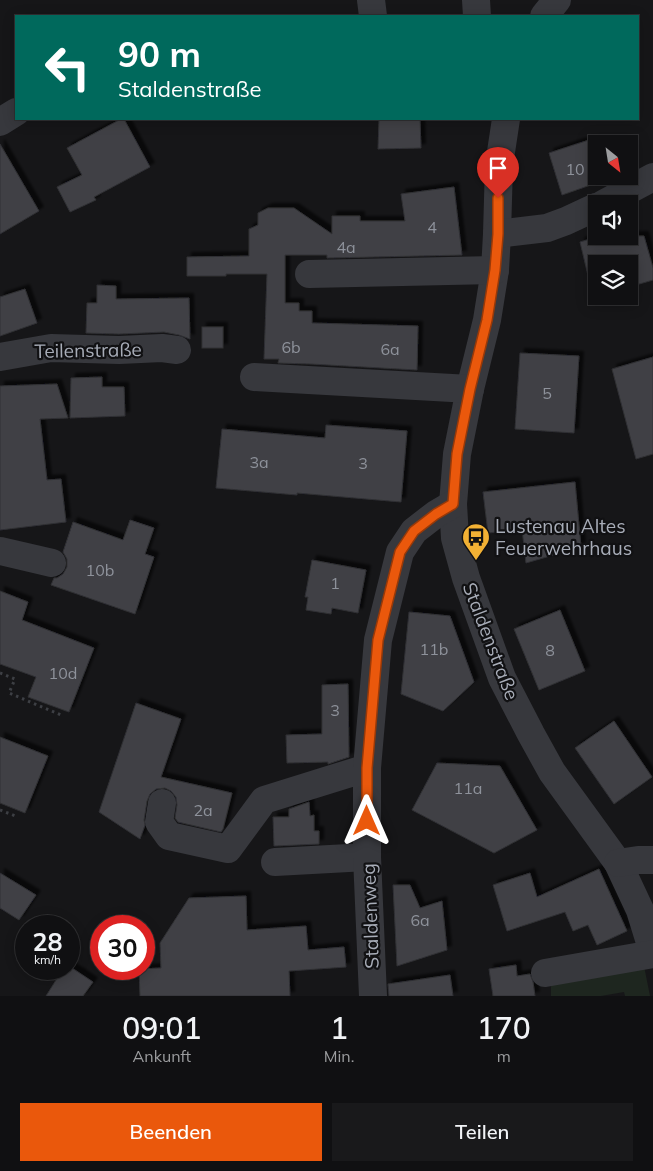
<!DOCTYPE html>
<html lang="de">
<head>
<meta charset="utf-8">
<style>
  :root { --surface:#101012; --page:#19191b; --text:#f1f3f6; --muted:#9c9d9f; --line:#303032; --accent:#ea580c }
  body { margin:0; font-family:Mulish,sans-serif; background:var(--page); color:var(--text); height:100vh; display:flex; flex-direction:column; font-size:19px; white-space:nowrap }
  * { box-sizing:border-box; margin:0 }
  p { font-size:16px; color:var(--muted) }
  .icon { flex:none; width:28px; height:28px; fill:none; stroke:currentColor; stroke-width:2; stroke-linecap:round; stroke-linejoin:round }
  .map { position:relative; height:996px; overflow:hidden }
  .details { display:flex; flex-direction:column; background:var(--surface); flex:1 }
  .details>* { flex:none }
  .banner { position:absolute; left:15px; top:15px; width:624px; height:105px; border-radius:0px; box-shadow:0 2px 12px #0003,0 0 0 1px var(--line); background:#00695c; color:#fff; overflow:hidden }
  .needle { width:32px; rotate:150deg }
  .controls { position:absolute; left:588px; top:135px; display:grid; gap:10px }
  .controls a { display:grid; place-items:center; width:50px; height:50px; border-radius:0px; background:var(--surface); box-shadow:0 2px 12px #0003,0 0 0 1px var(--line); font-size:25px }
  .speed { position:absolute; left:15px; top:915px; display:flex; gap:10px; font-size:25px; font-weight:700; text-align:center }
  .speed>* { display:grid; place-content:center; width:65px; height:65px; border-radius:50%; background:var(--surface); box-shadow:0 2px 12px #0003,0 0 0 1px var(--line); line-height:1 }
  .speed small { font-size:12px; font-weight:400 }
  .speed .limit { border:8px solid #d22; background:#fff; color:#111 }
  .pin { position:absolute; display:grid; place-items:center; width:42px; height:42px; color:#fff; margin:-51px -21px; border-radius:50% 50% 50% 0; rotate:-45deg; box-shadow:0 0 5px #0007 }
  .pin .icon { rotate:45deg }
  .me { position:absolute; width:55px; margin:-28px; rotate:0deg; stroke-linejoin:round; filter:drop-shadow(0 0 4px #0008) }
  .turn { display:flex; align-items:center; gap:18px; height:105px; padding:0 20px; font-size:22px }
  .turn .icon { width:65px; height:65px; stroke-width:2.5 }
  .turn b { display:block; font-size:35px; line-height:42px }
  .eta { display:flex; justify-content:space-evenly; align-items:center; height:85px; text-align:center }
  .eta b { font-size:30px; font-weight:600; line-height:35px }
  .primary-button { display:flex; gap:10px; margin-top:auto; padding:10px 20px }
  .primary-button a { flex:1; height:58px; border-radius:0px; background:var(--accent); color:#fff; font-size:20px; font-weight:600; line-height:58px; text-align:center }
  .primary-button a+a { background:var(--page); color:var(--text) }
  .map>svg:first-child { display:block }
</style>
</head>
<body>
<div class="map">
<svg width="653" height="996" viewBox="0 0 653 996">
  <defs>
    <filter id="shadow"><feDropShadow dx="4.5" dy="-4.5" stdDeviation="1" flood-color="#0009"/></filter>
  </defs>
  <rect width="100%" height="100%" fill="#161618"/>
  <polygon fill="#1e261f" points="644,966 650,996 625,996 624,992 601,996 551,996 551,982"/>
  <g fill="#404145" stroke="#303034" filter="url(#shadow)">
    <polygon points="121,119 124,119 150,167 94,197 96,200 70,212 57,187 82,175 67,148"/>
    <polygon points="379,119 420,119 421,148 378,149"/>
    <polygon points="589,140 596,162 596,176 601,176 602,181 562,195 549,153"/>
    <polygon points="0,144 39,211 0,234"/>
    <polygon points="454,187 462,255 327,258 327,255 285,255 285,303 299,303 299,311 312,311 312,323 418,326 417,370 311,364 278,363 279,359 264,359 267,274 226,274 226,276 187,276 187,257 249,256 249,229 258,225 258,213 268,208 294,208 332,234 332,216 360,216 360,221 405,221 401,194"/>
    <polygon points="600,236 644,236 653,268 653,280 629,287 629,264 596,264 596,286 591,288 580,242"/>
    <polygon points="97,285 116,286 116,299 189,298 190,339 179,335 164,332 119,334 86,333 87,303 97,303"/>
    <polygon points="25,289 37,323 0,336 0,297"/>
    <rect x="202" y="327" width="21" height="21"/>
    <polygon points="520,353 579,356 574,433 515,429"/>
    <polygon points="653,357 653,454 636,459 612,369"/>
    <polygon points="102,377 102,387 124,387 125,416 70,418 71,378"/>
    <polygon points="57,384 68,418 40,419 47,480 61,479 66,522 0,530 0,386"/>
    <polygon points="326,425 407,431 401,502 297,493 297,495 216,488 222,429 325,438"/>
    <polygon points="575,482 581,547 526,563 522,529 488,533 483,492"/>
    <polygon points="130,520 154,528 145,554 154,557 135,614 51,585 54,578 57,578 63,574 67,567 67,559 63,552 73,522 123,540"/>
    <polygon points="312,560 366,570 358,613 332,608 331,614 306,610 308,597 305,597"/>
    <polygon points="0,591 28,602 22,620 94,648 69,712 28,697 36,677 0,664"/>
    <polygon points="560,610 585,671 539,690 514,629"/>
    <polygon points="409,612 450,616 474,682 443,711 401,694"/>
    <polygon points="348,684 349,757 328,764 328,762 287,763 286,735 322,734 322,685"/>
    <polygon points="136,703 181,719 161,777 232,793 223,829 221,832 178,822 175,818 177,805 176,797 171,791 165,788 156,789 150,794 147,801 144,820 145,825 140,839 99,812"/>
    <polygon points="614,721 652,777 614,804 575,748"/>
    <polygon points="0,737 48,756 25,813 0,803"/>
    <polygon points="437,763 500,766 537,830 494,853 412,810"/>
    <polygon points="309,802 310,816 314,815 314,831 319,831 319,844 274,846 273,817 289,817 289,809"/>
    <polygon points="599,869 627,931 597,945 588,925 573,931 565,912 507,931 493,885 530,873 537,897"/>
    <polygon points="0,873 36,895 19,920 0,908"/>
    <polygon points="393,885 410,885 420,908 442,901 447,950 397,966"/>
    <polygon points="246,896 247,930 306,926 308,950 344,947 346,967 289,971 290,996 140,996 139,969 161,968 160,943 189,898"/>
    <polygon points="516,965 517,976 530,974 533,982 535,996 493,996 489,969"/>
    <polygon points="69,966 93,982 83,996 46,996 63,969 69,969"/>
    <polygon points="450,975 453,996 389,996 388,984"/>
  </g>
  <g fill="none" stroke-linecap="round" stroke-linejoin="round">
    <g stroke="#3d3f44" stroke-width="3" stroke-dasharray="2.5 4" stroke-linecap="butt">
      <polyline points="0,673 15,679 9,693 61,715"/>
      <polyline points="0,810 18,817"/>
    </g>
    <g stroke="#37383d" stroke-width="28">
      <polyline points="371,0 373,16"/>
      <polyline points="476,0 477,16"/>
      <polyline points="544,16 557,0"/>
      <polyline points="506,119 499,165 497,234 495,270 487,320 470,389 457,454 453,504 455,538 466,578 502,678 531,734 552,772 618,863 640,910 653,952"/>
      <polyline points="0,122 16,112"/>
      <polyline points="603,204 653,177"/>
      <polyline points="497,234 547,228 566,221 596,207"/>
      <polyline points="309,274 495,270"/>
      <polyline points="0,357 51,348 119,350 162,348 177,350"/>
      <polyline points="254,377 470,389"/>
      <polyline points="0,551 52,563"/>
      <polyline points="162,803 159,822 169,836 228,849 264,800 367,768"/>
      <polyline points="275,862 367,857"/>
      <polyline points="618,863 638,860 653,860"/>
      <polyline points="545,973 653,954"/>
      <polyline points="373,996 367,857 367,768 378,640 400,552 414,531 436,514 453,504"/>
    </g>
  </g>
  <g fill="none" stroke-linecap="round" stroke-linejoin="round">
    <g stroke="#983908" stroke-width="12">
      <polyline id="route" points="367,821 367,768 378,640 400,552 414,531 436,514 453,504 457,454 470,389 487,320 495,270 498,234 498,198"/>
    </g>
    <use href="#route" stroke="#ea580c" stroke-width="9"/>
  </g>
  <defs>
    <g id="bus-pin" transform="scale(1.4375)"><path d="M0 17L-7.5 6A9.5 9.5 0 1 1 7.5 6Z" fill="#f2b134" stroke="#111113"/><path d="M-5-6H5V4H4V6H2V4H-2V6H-4V4H-5ZM-3.5-4V0h7V-4ZM-3.5 1.2v1.5H-2V1.2ZM2 1.2v1.5H3.5V1.2Z" fill="#111"/></g>
  </defs>
  <g fill-rule="evenodd">
    <use href="#bus-pin" x="476" y="537"/>
  </g>
  <g text-anchor="middle" stroke-width="4.5" stroke-linejoin="round" paint-order="stroke">
    <g font-size="16" fill="#8e929b">
      <text x="575" y="175">10</text>
      <text x="432" y="233">4</text>
      <text x="346" y="253">4a</text>
      <text x="291" y="353">6b</text>
      <text x="390" y="355">6a</text>
      <text x="547" y="399">5</text>
      <text x="259" y="468">3a</text>
      <text x="363" y="469">3</text>
      <text x="100" y="576">10b</text>
      <text x="335" y="589">1</text>
      <text x="434" y="655">11b</text>
      <text x="550" y="656">8</text>
      <text x="63" y="679">10d</text>
      <text x="335" y="716">3</text>
      <text x="468" y="794">11a</text>
      <text x="203" y="816">2a</text>
      <text x="420" y="926">6a</text>
    </g>
    <g font-size="19" fill="#a8adb8" stroke="#111113">
      <text transform="translate(88 350) rotate(-1)" y="7">Teilenstraße</text>
      <text transform="translate(491 641) rotate(69)" y="7">Staldenstraße</text>
      <text transform="translate(370 916) rotate(-92)" y="7">Staldenweg</text>
    </g>
    <g font-size="19" fill="#a8adb8" stroke="#111113" text-anchor="start">
      <text x="495" y="533">Lustenau Altes<tspan x="495" dy="22">Feuerwehrhaus</tspan></text>
    </g>
  </g>
</svg>
<div class="controls">
<a><svg class="needle" viewBox="-14 -14 28 28"><path d="M0-13l5 13h-10z" fill="#e53935"/><path d="M0 13l5-13h-10z" fill="#9c9d9f"/></svg></a>
<a><svg class="icon" aria-label="sound" viewBox="0 0 24 24"><path d="M4 9h4l5-4v14l-5-4H4zM17 9q2 3 0 6"/></svg></a>
<a><svg class="icon" aria-label="layers" viewBox="0 0 24 24"><path d="M12 4l9 5-9 5-9-5zM3 14l9 5 9-5"/></svg></a>
</div>
<div class="speed"><div>28<small>km/h</small></div><div class="limit">30</div></div>
<div class="pin" style="left:498px;top:198px;background:#d93025"><svg class="icon" aria-label="arrive" viewBox="0 0 24 24"><path d="M6 21V4h12l-3 4 3 4H6"/></svg></div>
<svg class="me" style="left:367px;top:821px" viewBox="-20 -20 40 40"><path d="M0-17L14 15 0 8-14 15z" fill="#ea580c" stroke="#fff" stroke-width="4"/></svg>
<div class="banner">
<div class="turn"><svg class="icon" aria-label="left" viewBox="0 0 24 24"><path d="M17 20v-9H6M10 6l-5 5 5 5"/></svg><div><b>90 m</b>Staldenstraße</div></div>
</div>
</div>
<section class="details">
<div class="eta">
<div><b>09:01</b><p>Ankunft</p></div>
<div><b>1</b><p>Min.</p></div>
<div><b>170</b><p>m</p></div>
</div>
<div class="primary-button"><a>Beenden</a><a>Teilen</a></div>
</section>
</body>
</html>
